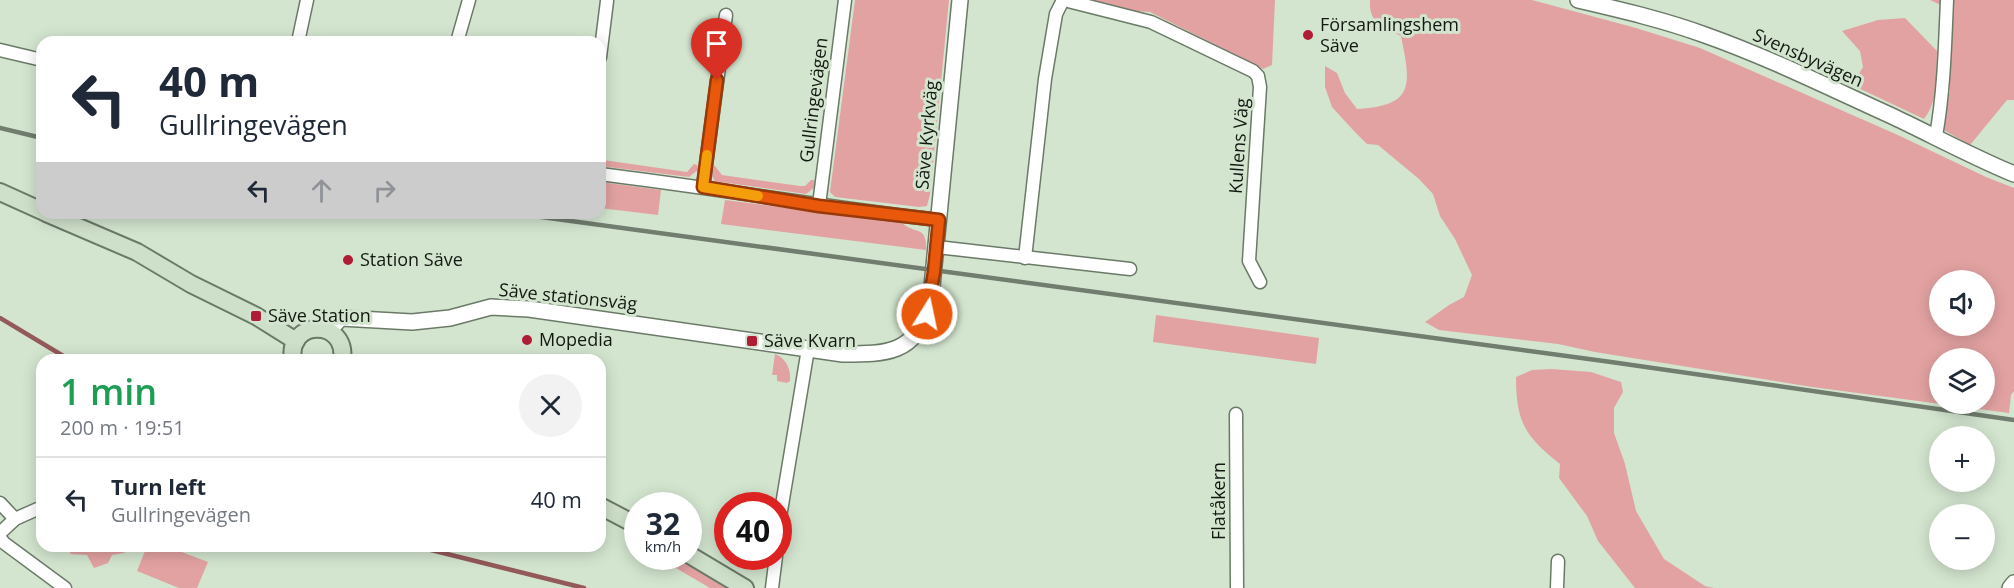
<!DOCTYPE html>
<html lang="en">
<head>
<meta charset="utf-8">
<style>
  :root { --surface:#fff; --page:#f2f2f3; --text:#1f2937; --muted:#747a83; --line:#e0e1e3 }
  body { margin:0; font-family:"Open Sans",sans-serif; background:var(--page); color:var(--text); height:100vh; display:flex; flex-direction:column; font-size:22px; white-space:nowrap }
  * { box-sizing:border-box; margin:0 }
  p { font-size:20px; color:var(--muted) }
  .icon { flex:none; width:33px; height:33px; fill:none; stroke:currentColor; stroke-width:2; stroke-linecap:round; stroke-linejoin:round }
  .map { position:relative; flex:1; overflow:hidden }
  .side { position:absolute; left:36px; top:354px; width:570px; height:198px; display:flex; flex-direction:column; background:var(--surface); border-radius:18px; box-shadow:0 3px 15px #0003 }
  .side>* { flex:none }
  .top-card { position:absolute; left:36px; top:36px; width:570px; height:183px; border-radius:18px; box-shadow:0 3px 15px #0003; background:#fff; color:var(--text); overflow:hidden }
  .controls { position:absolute; left:1929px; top:270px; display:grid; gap:12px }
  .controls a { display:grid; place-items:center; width:66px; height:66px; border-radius:50%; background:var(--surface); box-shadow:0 3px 15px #0003; font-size:30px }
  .speed { position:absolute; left:624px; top:492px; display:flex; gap:12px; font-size:30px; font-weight:700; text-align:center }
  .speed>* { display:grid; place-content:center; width:78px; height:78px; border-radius:50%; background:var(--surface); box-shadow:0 3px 15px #0003; line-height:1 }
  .speed small { font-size:15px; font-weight:400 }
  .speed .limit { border:9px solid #d22; background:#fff; color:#111 }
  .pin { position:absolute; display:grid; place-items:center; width:51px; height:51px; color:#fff; margin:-62px -26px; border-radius:50% 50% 50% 0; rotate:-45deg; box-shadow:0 0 6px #0007 }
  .pin .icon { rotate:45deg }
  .me { position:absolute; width:66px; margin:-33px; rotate:10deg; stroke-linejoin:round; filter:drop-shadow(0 0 4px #0008) }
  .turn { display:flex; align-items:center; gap:21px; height:126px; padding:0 24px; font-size:27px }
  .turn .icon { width:78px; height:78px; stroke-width:2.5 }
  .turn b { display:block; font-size:42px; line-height:51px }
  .lanes { display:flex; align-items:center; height:57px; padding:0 24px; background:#0003; justify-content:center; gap:30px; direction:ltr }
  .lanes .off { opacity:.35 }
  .round { display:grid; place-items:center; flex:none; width:63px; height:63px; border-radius:32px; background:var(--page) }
  .head { display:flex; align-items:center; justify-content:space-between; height:102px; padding:0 24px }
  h1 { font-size:36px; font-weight:600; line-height:45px; color:#1e9e55 }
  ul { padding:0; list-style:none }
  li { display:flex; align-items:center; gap:18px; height:84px; padding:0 24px; border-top:2px solid var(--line) }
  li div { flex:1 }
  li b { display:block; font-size:22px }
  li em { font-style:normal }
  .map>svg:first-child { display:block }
</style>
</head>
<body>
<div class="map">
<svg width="2014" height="588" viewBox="0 0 2014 588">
  <rect width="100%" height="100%" fill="#d3e5cf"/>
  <g fill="#e3a2a2" fill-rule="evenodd">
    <polygon points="855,0 949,0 930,194 927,206 919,207 835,197 830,192"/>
    <polygon points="1086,0 1275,0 1272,65 1263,69 1150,12 1134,11"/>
    <path d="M1370 0H1532L1636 28 1700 48 1900 136 1986 177 2014 188V391L2011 395 2009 413 1812 387 1595 352 1558 344 1439 330 1425 322 1449 305 1464 297 1472 275 1455 239 1440 216 1433 194 1419 179 1378 145 1367 144 1353 130 1332 107 1325 87V66L1337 73 1345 93 1357 109C1415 106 1411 85 1401 36 1384 27 1368 23 1370 0ZM1940 280H1984V326H1940ZM1940 358H1984V404H1940Z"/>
    <polygon points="1930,0 2014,0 2014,100 2007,100 1970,145 1942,129 1950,91 1948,46 1949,9"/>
    <path d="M1905 18 1937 51C1936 73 1939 101 1924 119L1852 85 1863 67 1860 51 1842 31 1878 20Z"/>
    <polygon points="600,155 603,160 687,172 694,164 697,165 699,169 689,177 600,166"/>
    <polygon points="710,166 715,166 722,175 800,186 805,186 811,180 814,180 815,187 806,194 721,182 715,181 709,172"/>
    <polygon points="600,182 661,190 658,215 600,208"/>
    <path d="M725 200 902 223C916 235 927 225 926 250L721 224Z"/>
    <polygon points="1156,315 1319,338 1316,364 1153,342"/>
    <path d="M775 354C786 358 791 369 790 381L787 383 777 381V375H772Z"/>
    <path d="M1552 369 1591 372 1621 382 1623 392 1614 408V433L1625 464 1636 511 1664 559 1705 586 1714 588H1635L1598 541 1587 516 1559 478 1560 464C1525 436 1516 422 1516 377L1532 370Z"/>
    <polygon points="72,546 131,546 124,553 112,555 108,563 94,568 87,555 70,554"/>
    <polygon points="147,546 166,546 208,562 197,588 179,588 137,571"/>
    <polygon points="657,557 676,557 727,588 710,588"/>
  </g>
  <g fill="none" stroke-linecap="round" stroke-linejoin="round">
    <g stroke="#945959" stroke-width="4.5">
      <polyline points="0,318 70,360"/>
      <polyline points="415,546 584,588"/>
    </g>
    <g stroke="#6a7a67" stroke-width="15">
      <g id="minor">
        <polyline points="1064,0 1151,22 1253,71 1258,76 1260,87 1249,261 1260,282"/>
        <polyline points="298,42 307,0"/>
        <polyline points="457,42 469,0"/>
        <polyline points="0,50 42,60"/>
        <polyline points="600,57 607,1"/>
        <path d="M1936 136C1944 91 1945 46 1947 0"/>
        <path d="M600 174C713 188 825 207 939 220"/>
        <polyline points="703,187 726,15"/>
        <polyline points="819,205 845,0"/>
        <polyline points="937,247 1130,269"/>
        <polyline points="1025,258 1045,79 1056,14 1063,0"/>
        <polyline points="1236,414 1237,588"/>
        <polyline points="0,503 15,519"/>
        <polyline points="778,529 808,349"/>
        <polyline points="0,533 15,519 42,507"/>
        <polyline points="0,538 4,543 65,588"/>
        <polyline points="772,588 776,556"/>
        <polyline points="1557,588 1558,561"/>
      </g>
    </g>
    <g stroke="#6a7a67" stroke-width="18">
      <g id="tertiary">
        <path d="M1578 0C1621 10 1664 20 1705 35 1770 58 1832 89 1894 117 1934 136 1973 157 2014 174"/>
        <path d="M329 331 341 318 412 322 450 318 491 307 529 309 843 354C887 354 914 354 930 307L960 0"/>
        <polyline points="2010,588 2014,583"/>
      </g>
    </g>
    <g stroke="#6a7a67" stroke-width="20">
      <g id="secondary">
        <polyline points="0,192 42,211"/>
        <polyline points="46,213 137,252 191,284 256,316 296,341"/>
        <path d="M293 360C286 319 348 318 342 360"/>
        <polyline points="600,506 638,526"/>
        <polyline points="688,554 745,588"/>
      </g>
    </g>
    <use href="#minor" stroke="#fff" stroke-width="12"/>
    <use href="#tertiary" stroke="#fff" stroke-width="15"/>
    <use href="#secondary" stroke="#cfe0ca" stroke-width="16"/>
    <g stroke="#717d6f" stroke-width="4.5">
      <polyline points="0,128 42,138"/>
      <polyline points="512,213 1611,362 2014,420"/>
    </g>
  </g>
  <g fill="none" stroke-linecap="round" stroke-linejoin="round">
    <g stroke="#983908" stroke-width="15">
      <polyline id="route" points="717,80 703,187 819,206 939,220 934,272 927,314"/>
    </g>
    <use href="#route" stroke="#ea580c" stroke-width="10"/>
    <polyline stroke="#f59e0b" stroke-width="10" points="707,155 703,187 758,196"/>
  </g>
  <g fill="#b01c35" stroke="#d3e5cf" stroke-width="2">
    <circle cx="1308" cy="35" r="6"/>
    <circle cx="348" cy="260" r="6"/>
    <rect x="250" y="310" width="12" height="12" rx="3"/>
    <circle cx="527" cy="340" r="6"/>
    <rect x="746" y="335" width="12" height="12" rx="3"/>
  </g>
  <g text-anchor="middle" stroke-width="6" stroke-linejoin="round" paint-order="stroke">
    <g font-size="18" fill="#131912" stroke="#d3e5cf" text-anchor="start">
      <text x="1320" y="31">Församlingshem<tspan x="1320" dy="21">Säve</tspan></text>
      <text x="360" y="266">Station Säve</text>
      <text x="268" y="322">Säve Station</text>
      <text x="539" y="346">Mopedia</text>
      <text x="764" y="347">Säve Kvarn</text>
    </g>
    <g font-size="18" fill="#131912" stroke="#d3e5cf">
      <text transform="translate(1808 58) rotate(24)" y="6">Svensbyvägen</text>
      <text transform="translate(814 100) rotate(-83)" y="6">Gullringevägen</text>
      <text transform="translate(927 135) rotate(-85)" y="6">Säve Kyrkväg</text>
      <text transform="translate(1239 146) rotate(-86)" y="6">Kullens Väg</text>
      <text transform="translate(568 297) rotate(6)" y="6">Säve stationsväg</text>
      <text transform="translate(1219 501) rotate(-90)" y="6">Flatåkern</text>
    </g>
  </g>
</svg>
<div class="controls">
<a><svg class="icon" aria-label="sound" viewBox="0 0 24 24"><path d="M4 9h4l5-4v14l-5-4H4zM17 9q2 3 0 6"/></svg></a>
<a><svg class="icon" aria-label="layers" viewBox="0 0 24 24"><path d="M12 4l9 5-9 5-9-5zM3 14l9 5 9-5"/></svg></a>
<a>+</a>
<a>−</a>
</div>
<div class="speed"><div>32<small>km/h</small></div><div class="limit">40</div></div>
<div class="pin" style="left:717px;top:80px;background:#d93025"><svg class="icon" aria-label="arrive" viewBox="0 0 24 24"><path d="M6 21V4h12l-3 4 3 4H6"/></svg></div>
<svg class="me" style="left:927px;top:314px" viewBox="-20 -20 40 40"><circle r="17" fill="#ea580c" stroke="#fff" stroke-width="3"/><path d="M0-11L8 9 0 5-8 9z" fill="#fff"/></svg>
<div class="top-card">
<div class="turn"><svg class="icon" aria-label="left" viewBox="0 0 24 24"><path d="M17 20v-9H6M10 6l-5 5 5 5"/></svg><div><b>40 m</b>Gullringevägen</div></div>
<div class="lanes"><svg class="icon" aria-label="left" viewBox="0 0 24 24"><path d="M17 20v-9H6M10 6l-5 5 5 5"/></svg><svg class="icon off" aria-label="ahead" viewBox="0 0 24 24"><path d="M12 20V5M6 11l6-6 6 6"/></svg><svg class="icon off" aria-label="right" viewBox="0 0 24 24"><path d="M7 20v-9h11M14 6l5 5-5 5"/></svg></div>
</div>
<section class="side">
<div class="head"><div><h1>1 min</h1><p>200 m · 19:51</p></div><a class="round"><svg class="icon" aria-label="close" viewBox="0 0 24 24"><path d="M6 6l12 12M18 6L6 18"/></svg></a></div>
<ul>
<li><svg class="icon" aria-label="left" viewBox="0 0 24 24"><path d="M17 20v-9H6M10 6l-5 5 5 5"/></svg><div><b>Turn left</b><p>Gullringevägen</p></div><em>40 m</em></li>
</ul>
</section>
</div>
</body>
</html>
